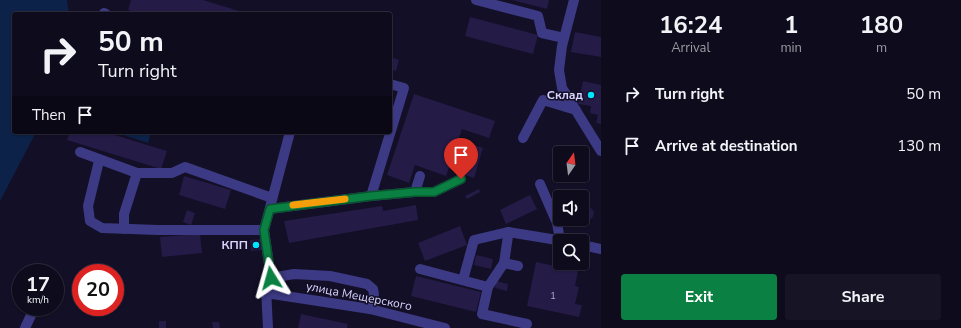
<!DOCTYPE html>
<html lang="en">
<head>
<meta charset="utf-8">
<style>
  :root { --surface:#0e0b1c; --page:#171425; --text:#f1f3f6; --muted:#9b9ba3; --line:#2e2b3b; --accent:#0b8043 }
  body { margin:0; font-family:"Nunito Sans",sans-serif; background:var(--page); color:var(--text); height:100vh; display:flex; flex-direction:column; font-size:15px; white-space:nowrap }
  * { box-sizing:border-box; margin:0 }
  p { font-size:13px; color:var(--muted) }
  .icon { flex:none; width:22px; height:22px; fill:none; stroke:currentColor; stroke-width:2; stroke-linecap:round; stroke-linejoin:round }
  .map { position:relative; flex:1; overflow:hidden }
  .drawer { display:flex; flex-direction:column; background:var(--surface); width:360px }
  .drawer>* { flex:none }
  .top-card { position:absolute; left:12px; top:12px; width:380px; height:122px; border-radius:4px; box-shadow:0 1px 3px #0004,0 0 0 1px var(--line); background:#0e0b1c; color:var(--text); overflow:hidden }
  .needle { width:26px; rotate:14deg }
  .buttons { position:absolute; left:553px; top:146px; display:grid; gap:8px }
  .buttons a { display:grid; place-items:center; width:36px; height:36px; border-radius:4px; background:var(--surface); box-shadow:0 1px 3px #0004,0 0 0 1px var(--line); font-size:20px }
  .speed { position:absolute; left:12px; top:264px; display:flex; gap:8px; font-size:20px; font-weight:700; text-align:center }
  .speed>* { display:grid; place-content:center; width:52px; height:52px; border-radius:50%; background:var(--surface); box-shadow:0 1px 3px #0004,0 0 0 1px var(--line); line-height:1 }
  .speed small { font-size:10px; font-weight:400 }
  .speed .limit { border:6px solid #d22; background:#fff; color:#111 }
  .pin { position:absolute; display:grid; place-items:center; width:34px; height:34px; color:#fff; margin:-41px -17px; border-radius:50% 50% 50% 0; rotate:-45deg; box-shadow:0 0 4px #0007 }
  .pin .icon { rotate:45deg }
  .me { position:absolute; width:44px; margin:-22px; rotate:352deg; stroke-linejoin:round; filter:drop-shadow(0 0 3px #0008) }
  .turn { display:flex; align-items:center; gap:14px; height:84px; padding:0 20px; font-size:18px }
  .turn .icon { width:52px; height:52px; stroke-width:2.5 }
  .turn b { display:block; font-size:28px; line-height:34px }
  .then { display:flex; align-items:center; height:38px; padding:0 20px; background:#0003; gap:8px; font-size:15px }
  .eta { display:flex; justify-content:space-evenly; align-items:center; height:68px; text-align:center }
  .eta b { font-size:24px; font-weight:700; line-height:28px }
  .cta { display:flex; gap:8px; margin-top:auto; padding:8px 20px }
  .cta a { flex:1; height:46px; border-radius:4px; background:var(--accent); color:#fff; font-size:16px; font-weight:700; line-height:46px; text-align:center }
  .cta a+a { background:var(--page); color:var(--text) }
  ul { padding:0; list-style:none }
  li { display:flex; align-items:center; gap:12px; height:52px; padding:0 20px }
  li div { flex:1 }
  li b { display:block; font-size:15px }
  li em { font-style:normal }
  main { display:flex; flex:1; min-height:0 }
  .map>svg:first-child { display:block }
</style>
</head>
<body>
<main>
<div class="map">
<svg width="601" height="328" viewBox="0 0 601 328">
  <rect width="100%" height="100%" fill="#130f26"/>
  <g fill="#0c2248">
    <polygon points="0,0 67,0 69,14 14,14 14,132 37,132 34,136 0,201"/>
    <polygon points="114,132 151,132 148,143"/>
  </g>
  <g fill="#241b47">
    <polygon points="131,0 203,0 249,14 141,14 128,10"/>
    <polygon points="512,0 549,0 547,9"/>
    <polygon points="470,17 538,35 533,54 465,36"/>
    <polygon points="575,32 601,37 601,57 571,52"/>
    <polygon points="390,57 399,60 396,71 390,69"/>
    <polygon points="583,81 601,85 601,124 596,123 598,115 590,113 591,106 578,104"/>
    <polygon points="414,94 495,121 489,138 462,129 446,176 415,165 409,183 387,175"/>
    <polygon points="70,132 105,132 167,151 161,169 67,140"/>
    <polygon points="474,145 483,148 474,178 465,175"/>
    <polygon points="184,176 231,190 225,209 179,195"/>
    <polygon points="479,189 480,192 467,199 465,196"/>
    <polygon points="530,195 537,209 506,224 500,210"/>
    <polygon points="416,205 418,220 289,243 284,221 382,206 383,211"/>
    <polygon points="587,206 591,208 594,212 593,216 592,218 588,220 582,218 582,208"/>
    <polygon points="187,210 195,213 191,225 183,222"/>
    <polygon points="460,226 467,245 425,261 418,243"/>
    <polygon points="200,234 202,253 162,257 160,237"/>
    <polygon points="261,239 262,250 251,251 250,240"/>
    <polygon points="476,255 493,259 491,269 474,265"/>
    <polygon points="536,262 578,271 575,286 579,287 575,304 582,305 579,317 527,306"/>
    <polygon points="416,276 481,292 476,312 411,296"/>
    <polygon points="496,281 508,284 507,291 495,288"/>
    <polygon points="301,314 348,324 347,328 298,328"/>
    <rect x="159" y="321" width="7" height="7"/>
    <polygon points="212,322 219,322 220,328 213,328"/>
  </g>
  <g fill="none" stroke-linecap="round" stroke-linejoin="round">
    <g stroke="#3d3a85" stroke-width="10">
      <polyline points="476,0 538,16 542,33 564,38"/>
      <polyline points="574,0 562,46 559,70 562,88 601,151"/>
      <polyline points="104,13 106,14"/>
      <polyline points="523,138 543,100 576,110"/>
      <polyline points="80,152 137,173 172,173 185,167 272,198"/>
      <polyline points="99,161 88,206 90,221 102,228 158,230 264,230"/>
      <polyline points="540,184 557,223 560,240"/>
      <polyline points="415,192 420,176"/>
      <polyline points="371,196 404,88 390,84"/>
      <polyline points="270,209 371,196 415,192 434,192 461,179"/>
      <polyline points="124,229 124,214 137,173"/>
      <polyline points="508,232 563,241"/>
      <polyline points="582,245 601,249"/>
      <polyline points="504,263 488,287 482,314 527,324"/>
      <polyline points="420,269 488,287"/>
      <polyline points="271,278 264,230 290,132"/>
      <polyline points="463,280 474,240 508,232 508,236 504,263 518,266"/>
      <polyline points="266,293 370,309 445,328"/>
      <polyline points="25,328 33,311"/>
      <polyline points="268,328 266,288 267,283 271,278 294,274 330,276 367,284 373,289 374,294 370,309"/>
    </g>
  </g>
  <g fill="none" stroke-linecap="round" stroke-linejoin="round">
    <g stroke="#07532c" stroke-width="10">
      <polyline id="route" points="271,278 264,230 270,209 371,196 415,192 434,192 461,179"/>
    </g>
    <use href="#route" stroke="#0b8043" stroke-width="7"/>
    <polyline stroke="#f59e0b" stroke-width="7" points="293,205 345,199"/>
  </g>
  <g fill="#00e5ff" stroke="#130f26" stroke-width="1.5">
    <circle cx="591" cy="95" r="4"/>
    <circle cx="256" cy="245" r="4"/>
  </g>
  <g text-anchor="middle" stroke-width="3" stroke-linejoin="round" paint-order="stroke">
    <g font-size="10" fill="#aca6d1">
      <text x="553" y="299">1</text>
    </g>
    <g font-size="12" font-weight="bold" fill="#d9d4ff" stroke="#130f26" text-anchor="end">
      <text x="583" y="99">Склад</text>
      <text x="248" y="249">КПП</text>
    </g>
    <g font-size="12" fill="#d9d4ff" stroke="#130f26">
      <text transform="translate(359 296) rotate(11)" y="4">улица Мещерского</text>
    </g>
  </g>
</svg>
<div class="buttons">
<a><svg class="needle" viewBox="-14 -14 28 28"><path d="M0-13l5 13h-10z" fill="#e53935"/><path d="M0 13l5-13h-10z" fill="#9b9ba3"/></svg></a>
<a><svg class="icon" aria-label="sound" viewBox="0 0 24 24"><path d="M4 9h4l5-4v14l-5-4H4zM17 9q2 3 0 6"/></svg></a>
<a><svg class="icon" aria-label="search" viewBox="0 0 24 24"><circle cx="10" cy="10" r="6"/><path d="M15 15l6 6"/></svg></a>
</div>
<div class="speed"><div>17<small>km/h</small></div><div class="limit">20</div></div>
<div class="pin" style="left:461px;top:179px;background:#d93025"><svg class="icon" aria-label="arrive" viewBox="0 0 24 24"><path d="M6 21V4h12l-3 4 3 4H6"/></svg></div>
<svg class="me" style="left:271px;top:278px" viewBox="-20 -20 40 40"><path d="M0-17L14 15 0 8-14 15z" fill="#0b8043" stroke="#fff" stroke-width="4"/></svg>
<div class="top-card">
<div class="turn"><svg class="icon" aria-label="right" viewBox="0 0 24 24"><path d="M7 20v-9h11M14 6l5 5-5 5"/></svg><div><b>50 m</b>Turn right</div></div>
<div class="then">Then<svg class="icon" aria-label="arrive" viewBox="0 0 24 24"><path d="M6 21V4h12l-3 4 3 4H6"/></svg></div>
</div>
</div>
<section class="drawer">
<div class="eta">
<div><b>16:24</b><p>Arrival</p></div>
<div><b>1</b><p>min</p></div>
<div><b>180</b><p>m</p></div>
</div>
<ul>
<li><svg class="icon" aria-label="right" viewBox="0 0 24 24"><path d="M7 20v-9h11M14 6l5 5-5 5"/></svg><div><b>Turn right</b></div><em>50 m</em></li>
<li><svg class="icon" aria-label="arrive" viewBox="0 0 24 24"><path d="M6 21V4h12l-3 4 3 4H6"/></svg><div><b>Arrive at destination</b></div><em>130 m</em></li>
</ul>
<div class="cta"><a>Exit</a><a>Share</a></div>
</section>
</main>
</body>
</html>
